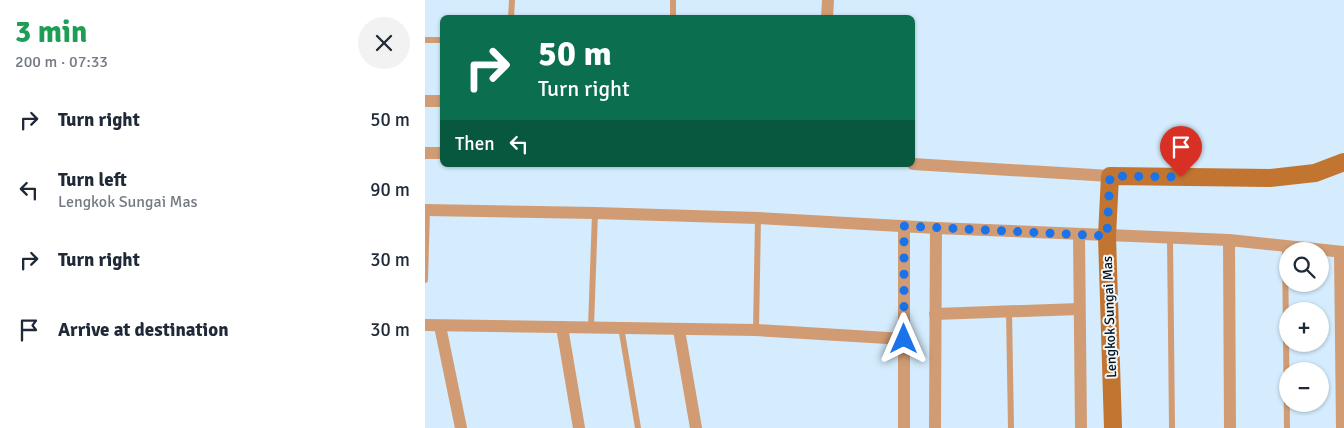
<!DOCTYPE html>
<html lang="en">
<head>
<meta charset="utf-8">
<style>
  :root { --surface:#fff; --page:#f2f2f3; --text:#1f2937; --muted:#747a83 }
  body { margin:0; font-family:Signika,sans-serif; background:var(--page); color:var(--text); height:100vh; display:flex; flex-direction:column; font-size:19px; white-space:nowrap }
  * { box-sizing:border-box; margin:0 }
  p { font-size:16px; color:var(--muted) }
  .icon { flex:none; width:28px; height:28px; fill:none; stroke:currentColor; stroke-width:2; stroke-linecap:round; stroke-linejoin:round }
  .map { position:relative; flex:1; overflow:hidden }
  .details { display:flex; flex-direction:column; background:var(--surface); width:425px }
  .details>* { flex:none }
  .top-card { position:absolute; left:15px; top:15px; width:475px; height:152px; border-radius:8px; box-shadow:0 1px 4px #0004; background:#0b6e4f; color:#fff; overflow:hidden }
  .controls { position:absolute; left:854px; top:242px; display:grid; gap:10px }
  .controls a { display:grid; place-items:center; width:50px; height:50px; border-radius:50%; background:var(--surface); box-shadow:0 1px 4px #0004; font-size:25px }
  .pin { position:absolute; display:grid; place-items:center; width:42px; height:42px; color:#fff; margin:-51px -21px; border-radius:50% 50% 50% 0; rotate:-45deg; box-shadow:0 0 5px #0007 }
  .pin .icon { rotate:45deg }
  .me { position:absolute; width:55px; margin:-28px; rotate:0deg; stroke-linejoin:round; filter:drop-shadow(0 0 4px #0008) }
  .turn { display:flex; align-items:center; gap:18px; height:105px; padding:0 15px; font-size:22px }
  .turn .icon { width:65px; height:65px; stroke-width:2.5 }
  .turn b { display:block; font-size:35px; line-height:42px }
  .then { display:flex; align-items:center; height:48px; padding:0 15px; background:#0003; gap:10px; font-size:19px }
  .round { display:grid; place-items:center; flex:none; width:52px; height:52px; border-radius:26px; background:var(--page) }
  .headline { display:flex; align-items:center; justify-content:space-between; height:85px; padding:0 15px }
  h1 { font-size:30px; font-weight:700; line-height:38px; color:#1e9e55 }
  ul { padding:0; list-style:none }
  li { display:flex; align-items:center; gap:15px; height:70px; padding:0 15px }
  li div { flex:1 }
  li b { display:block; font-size:19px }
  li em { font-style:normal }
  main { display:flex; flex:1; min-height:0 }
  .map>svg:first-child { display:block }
</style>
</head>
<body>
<main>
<section class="details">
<div class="headline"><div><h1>3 min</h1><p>200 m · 07:33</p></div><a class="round"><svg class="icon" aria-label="close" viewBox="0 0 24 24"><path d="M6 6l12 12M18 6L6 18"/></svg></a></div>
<ul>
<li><svg class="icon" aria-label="right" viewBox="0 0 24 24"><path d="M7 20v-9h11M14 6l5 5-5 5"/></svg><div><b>Turn right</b></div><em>50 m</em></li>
<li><svg class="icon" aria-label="left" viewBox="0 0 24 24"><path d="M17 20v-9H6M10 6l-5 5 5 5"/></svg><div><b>Turn left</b><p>Lengkok Sungai Mas</p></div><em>90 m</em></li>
<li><svg class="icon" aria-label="right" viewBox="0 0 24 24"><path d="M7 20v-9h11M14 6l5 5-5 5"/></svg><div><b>Turn right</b></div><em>30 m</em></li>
<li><svg class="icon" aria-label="arrive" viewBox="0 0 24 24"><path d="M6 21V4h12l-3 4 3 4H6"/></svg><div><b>Arrive at destination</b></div><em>30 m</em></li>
</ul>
</section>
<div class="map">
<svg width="919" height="428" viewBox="0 0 919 428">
  <rect width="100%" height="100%" fill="#d4ecfd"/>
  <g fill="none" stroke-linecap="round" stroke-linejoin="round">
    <g stroke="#d19c74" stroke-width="6">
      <polyline points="86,18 87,0"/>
      <polyline points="248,18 248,0"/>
      <polyline points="0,40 18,40"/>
      <polyline points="745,238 747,428"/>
      <polyline points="860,245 862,428"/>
      <polyline points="0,280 2,210"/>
      <polyline points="584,312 586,428"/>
      <polyline points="166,327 170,213"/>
      <polyline points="196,327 213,428"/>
      <polyline points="331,330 333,218"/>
    </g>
    <g stroke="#d19c74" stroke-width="12">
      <polyline points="402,18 403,0"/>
      <polyline points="0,101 18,101"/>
      <polyline points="0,153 18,153"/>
      <polyline points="488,164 685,176"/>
      <polyline points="0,210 170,213 333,218 511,228 804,240 919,252"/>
      <polyline points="654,235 656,428"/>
      <polyline points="804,240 805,428"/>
      <polyline points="915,252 917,428"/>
      <polyline points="510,314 654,309"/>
      <polyline points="0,325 331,330 479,339"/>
      <polyline points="15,326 36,428"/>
      <polyline points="137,327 154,428"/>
      <polyline points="254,330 271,428"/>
      <polyline points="479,428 479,226"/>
      <polyline points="510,428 511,228"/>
    </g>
    <polyline stroke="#c27431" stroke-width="18" points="688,428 682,236 685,176 845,178 890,173 919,162"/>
  </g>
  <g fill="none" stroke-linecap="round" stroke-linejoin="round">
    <polyline stroke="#1a73e8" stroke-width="9" stroke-dasharray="0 16.2" points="479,339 479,226 682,236 685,176 756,177"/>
  </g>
  <g text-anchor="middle" stroke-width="4" stroke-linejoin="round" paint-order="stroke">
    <g font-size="14" fill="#001523" stroke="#f5f5f5">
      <text transform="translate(684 317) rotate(-92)" y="5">Lengkok Sungai Mas</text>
    </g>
  </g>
</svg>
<div class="controls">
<a><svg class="icon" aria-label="search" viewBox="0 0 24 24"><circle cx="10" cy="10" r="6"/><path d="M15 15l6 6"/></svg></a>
<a>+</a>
<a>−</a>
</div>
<div class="pin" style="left:756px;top:177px;background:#d93025"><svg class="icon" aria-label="arrive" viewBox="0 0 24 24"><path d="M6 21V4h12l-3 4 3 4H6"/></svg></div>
<svg class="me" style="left:479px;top:339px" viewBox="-20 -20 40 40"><path d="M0-17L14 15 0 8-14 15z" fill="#1a73e8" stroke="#fff" stroke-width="4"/></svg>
<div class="top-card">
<div class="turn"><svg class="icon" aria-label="right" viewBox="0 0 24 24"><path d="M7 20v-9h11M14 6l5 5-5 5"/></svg><div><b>50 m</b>Turn right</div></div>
<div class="then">Then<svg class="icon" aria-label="left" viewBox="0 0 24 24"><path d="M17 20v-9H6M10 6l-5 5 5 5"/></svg></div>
</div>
</div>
</main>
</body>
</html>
